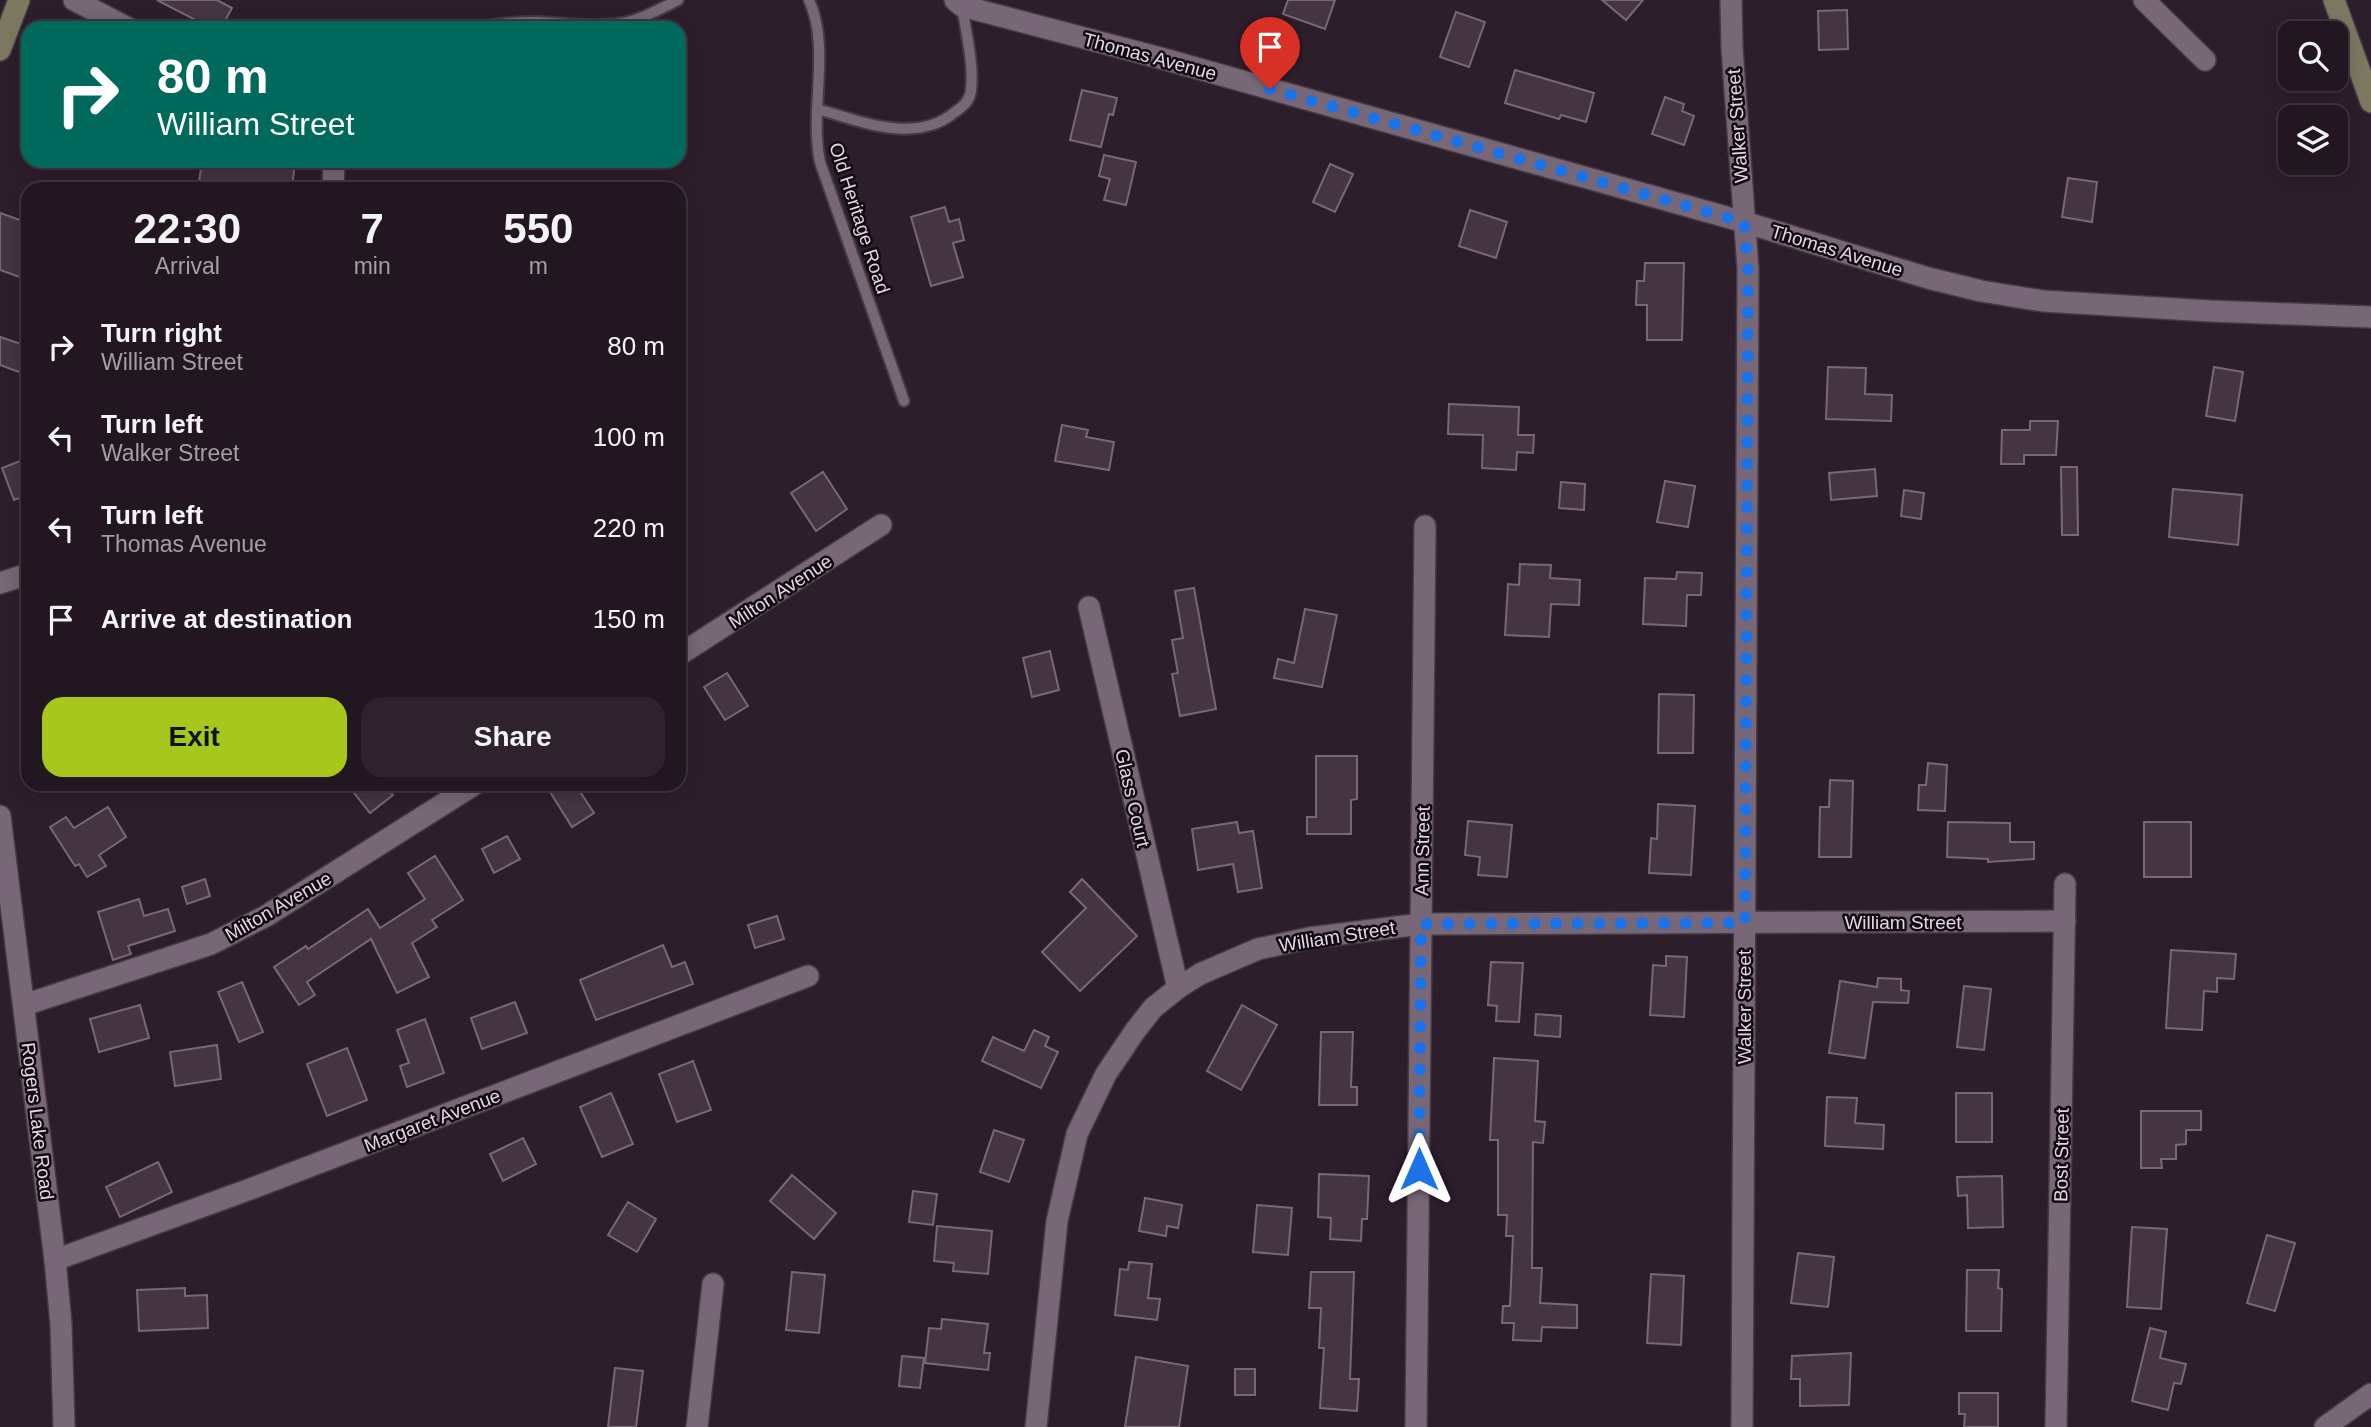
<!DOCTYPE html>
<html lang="en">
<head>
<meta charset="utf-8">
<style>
  :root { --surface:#221620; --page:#2e232d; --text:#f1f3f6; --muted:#a29fa5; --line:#3f353e; --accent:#a8c71c }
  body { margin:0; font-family:Helvetica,sans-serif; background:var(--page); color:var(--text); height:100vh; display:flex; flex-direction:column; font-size:26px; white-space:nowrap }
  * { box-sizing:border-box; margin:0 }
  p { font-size:23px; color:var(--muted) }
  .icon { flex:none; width:38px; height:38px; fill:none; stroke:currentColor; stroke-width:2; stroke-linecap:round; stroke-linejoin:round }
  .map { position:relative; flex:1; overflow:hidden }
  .side { position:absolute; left:21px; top:182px; width:665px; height:609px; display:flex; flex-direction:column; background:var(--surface); border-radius:21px; box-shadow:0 4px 18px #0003,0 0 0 2px var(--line) }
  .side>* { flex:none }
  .guide { position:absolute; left:21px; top:21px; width:665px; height:147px; border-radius:21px; box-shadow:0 4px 18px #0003,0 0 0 2px var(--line); background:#00695c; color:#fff; overflow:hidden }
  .controls { position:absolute; left:2278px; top:21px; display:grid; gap:14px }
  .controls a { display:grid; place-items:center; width:70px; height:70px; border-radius:14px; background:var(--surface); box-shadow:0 4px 18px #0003,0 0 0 2px var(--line); font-size:35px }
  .pin { position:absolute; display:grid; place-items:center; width:60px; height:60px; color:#fff; margin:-72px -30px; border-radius:50% 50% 50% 0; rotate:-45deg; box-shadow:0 0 7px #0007 }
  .pin .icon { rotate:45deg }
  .me { position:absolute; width:77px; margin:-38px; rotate:0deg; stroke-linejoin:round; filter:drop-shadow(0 0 5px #0008) }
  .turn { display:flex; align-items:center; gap:24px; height:147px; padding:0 21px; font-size:32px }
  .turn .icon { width:91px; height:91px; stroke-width:2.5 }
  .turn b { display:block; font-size:49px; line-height:60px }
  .eta { display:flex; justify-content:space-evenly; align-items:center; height:119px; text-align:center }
  .eta b { font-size:42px; font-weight:800; line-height:49px }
  .cta { display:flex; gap:14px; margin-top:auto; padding:14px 21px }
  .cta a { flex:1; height:80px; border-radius:21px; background:var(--accent); color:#111; font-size:28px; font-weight:800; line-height:80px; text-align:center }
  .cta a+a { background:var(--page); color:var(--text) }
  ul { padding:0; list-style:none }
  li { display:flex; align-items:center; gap:21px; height:91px; padding:0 21px }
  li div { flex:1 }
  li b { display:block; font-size:26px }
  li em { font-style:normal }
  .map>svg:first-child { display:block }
</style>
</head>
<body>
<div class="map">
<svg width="2371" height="1427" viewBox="0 0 2371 1427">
  <rect width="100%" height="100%" fill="#2d1e2b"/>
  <g fill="#453543" stroke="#796777" stroke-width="2">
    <polygon points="157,0 217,0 232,8 221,28 211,28"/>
    <polygon points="1288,0 1335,0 1325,29 1283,14"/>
    <polygon points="1602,0 1643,0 1626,20"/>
    <polygon points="1847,10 1848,49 1819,50 1818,11"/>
    <polygon points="1456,12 1485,22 1469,67 1440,57"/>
    <polygon points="1515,70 1594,93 1586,122 1561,115 1559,119 1505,103"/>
    <polygon points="1082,90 1117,98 1113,115 1109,114 1101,147 1070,140"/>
    <polygon points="1665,97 1684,104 1682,111 1694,116 1684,145 1652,134"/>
    <polygon points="1104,155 1136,162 1126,205 1104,200 1110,179 1099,176"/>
    <polygon points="202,161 295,161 292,189 198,189"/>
    <polygon points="1330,164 1353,174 1335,212 1313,202"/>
    <polygon points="2068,178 2097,182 2092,222 2062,217"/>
    <polygon points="945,207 949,222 959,219 964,240 953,243 963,277 931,286 911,217"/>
    <polygon points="1470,210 1507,222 1496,258 1459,246"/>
    <polygon points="0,213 28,223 28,280 0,270"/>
    <polygon points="1645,263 1684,263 1682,340 1647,340 1647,305 1636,305 1637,281 1644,281"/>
    <polygon points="0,337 27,346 19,372 0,365"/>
    <polygon points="1828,367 1866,368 1865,394 1892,395 1891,421 1826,419"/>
    <polygon points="2214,367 2243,372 2235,421 2206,416"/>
    <polygon points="1449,404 1519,407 1518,435 1534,435 1533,453 1517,452 1516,470 1482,468 1483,435 1448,434"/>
    <polygon points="2030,421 2058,421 2056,455 2024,455 2024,464 2001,464 2002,430 2030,430"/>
    <polygon points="1062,425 1088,430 1086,437 1114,442 1109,470 1055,461"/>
    <polygon points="28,458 28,495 14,500 2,468"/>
    <polygon points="2061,467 2077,467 2078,535 2062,535"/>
    <polygon points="1875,469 1877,496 1831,500 1829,473"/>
    <polygon points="823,472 847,509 816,531 791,493"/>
    <polygon points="1665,481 1695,486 1688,527 1657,522"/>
    <polygon points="1561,482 1585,484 1584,510 1559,508"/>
    <polygon points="2173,489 2242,495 2238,545 2169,537"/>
    <polygon points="1904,490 1924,493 1921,519 1901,516"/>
    <polygon points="1520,564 1551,565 1550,578 1580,580 1579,605 1551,604 1549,637 1505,635 1508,584 1519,585"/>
    <polygon points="1677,572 1702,573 1701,595 1687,595 1686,626 1643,624 1645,578 1676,579"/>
    <polygon points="1194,588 1216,709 1180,716 1172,674 1178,673 1172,640 1183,638 1175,591"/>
    <polygon points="1305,609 1337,615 1322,687 1274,678 1278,659 1294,663"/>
    <polygon points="1050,651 1059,690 1032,697 1023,658"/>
    <polygon points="727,673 748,706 725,720 704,687"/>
    <polygon points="1659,694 1694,695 1693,753 1658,753"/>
    <polygon points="1316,756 1357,756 1357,799 1351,800 1351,834 1307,834 1307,817 1316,817"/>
    <polygon points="1928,763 1947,765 1945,811 1918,810 1919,785 1926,785"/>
    <polygon points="1830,780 1853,781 1851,857 1819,857 1820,807 1829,807"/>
    <polygon points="347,784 385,784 393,795 370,813"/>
    <polygon points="545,784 575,784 594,813 572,827"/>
    <polygon points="1658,804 1695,806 1691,875 1649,873 1651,838 1657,839"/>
    <polygon points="108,807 126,837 99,855 106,866 87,877 79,864 75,866 50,827 66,817 74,828"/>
    <polygon points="1468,821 1512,825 1507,877 1478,875 1480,857 1465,855"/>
    <polygon points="1237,822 1239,833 1253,831 1262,888 1238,892 1233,864 1198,870 1192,829"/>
    <polygon points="1948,822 2010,823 2010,842 2034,842 2034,859 1988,862 1988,859 1947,857"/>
    <rect x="2144" y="822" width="47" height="55"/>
    <polygon points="507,836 520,859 494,873 482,849"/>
    <polygon points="435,856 463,900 432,920 437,927 412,943 429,977 397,993 371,939 307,982 315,995 299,1005 274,967 306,946 308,949 368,909 380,928 425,899 408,873"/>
    <polygon points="205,879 210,896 187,904 182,887"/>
    <polygon points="1082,879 1137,936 1080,991 1042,952 1086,908 1070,892"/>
    <polygon points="139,899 144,916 168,909 175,931 128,946 131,954 113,960 98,912"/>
    <polygon points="777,916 784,939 755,948 748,925"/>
    <polygon points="663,945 672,967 685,962 693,984 596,1020 580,980"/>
    <polygon points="2171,950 2236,954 2234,979 2217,978 2217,992 2204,991 2202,1030 2166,1028"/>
    <polygon points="1666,956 1687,957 1684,1017 1650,1015 1653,965 1666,966"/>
    <polygon points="1491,962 1523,963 1519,1022 1496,1021 1497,1006 1488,1005"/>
    <polygon points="1878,978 1901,979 1901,990 1909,991 1908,1003 1873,1002 1865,1058 1829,1053 1840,981 1877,987"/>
    <polygon points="242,982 263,1032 239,1042 218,992"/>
    <polygon points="1964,986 1991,989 1984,1050 1957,1047"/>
    <polygon points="515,1002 527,1033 482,1049 471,1018"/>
    <polygon points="140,1005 149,1038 99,1052 90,1019"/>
    <polygon points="1242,1005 1277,1025 1241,1090 1207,1071"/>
    <polygon points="1536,1014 1561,1016 1560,1037 1535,1035"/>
    <polygon points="425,1019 444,1073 407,1087 400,1066 409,1063 397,1030"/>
    <polygon points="1034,1030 1049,1037 1045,1046 1058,1052 1041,1088 982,1061 993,1037 1024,1051"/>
    <polygon points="1321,1032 1353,1032 1351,1087 1357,1087 1357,1105 1319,1105"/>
    <polygon points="217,1045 221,1079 175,1086 170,1052"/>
    <polygon points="347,1048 367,1100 327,1116 307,1064"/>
    <polygon points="1494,1058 1538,1061 1535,1121 1545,1122 1543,1143 1533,1142 1532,1268 1542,1268 1540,1303 1577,1305 1577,1328 1542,1327 1541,1341 1513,1340 1514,1323 1502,1323 1503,1306 1510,1306 1513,1236 1506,1236 1507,1215 1498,1215 1498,1140 1490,1140"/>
    <polygon points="693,1061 711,1110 677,1122 659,1074"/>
    <polygon points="611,1093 633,1144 602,1157 580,1107"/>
    <rect x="1956" y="1093" width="36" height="49"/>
    <polygon points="1827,1097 1857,1098 1855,1123 1884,1125 1883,1149 1825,1146"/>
    <polygon points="2141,1111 2201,1111 2201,1130 2186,1130 2186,1144 2176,1145 2176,1159 2161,1159 2162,1168 2141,1168"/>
    <polygon points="994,1130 1024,1140 1009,1182 980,1172"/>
    <polygon points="523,1138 536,1164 503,1181 490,1154"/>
    <polygon points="158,1162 172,1192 120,1217 106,1187"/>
    <polygon points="1319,1174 1369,1176 1367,1219 1362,1219 1361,1241 1330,1239 1331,1218 1318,1217"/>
    <polygon points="792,1175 836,1213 814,1239 770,1201"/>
    <polygon points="2002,1176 2003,1227 1968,1228 1967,1195 1958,1196 1957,1177"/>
    <polygon points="913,1191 937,1194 933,1225 909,1222"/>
    <polygon points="1145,1198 1182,1205 1178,1228 1167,1226 1166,1236 1139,1231"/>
    <polygon points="628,1202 656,1219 637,1252 608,1235"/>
    <polygon points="1257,1205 1292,1208 1288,1255 1253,1252"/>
    <polygon points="937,1226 992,1231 988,1274 953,1271 954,1263 934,1261"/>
    <polygon points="2132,1227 2167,1229 2161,1309 2127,1307"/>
    <polygon points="2267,1235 2295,1243 2275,1311 2247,1303"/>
    <polygon points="1798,1253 1834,1257 1828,1307 1791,1303"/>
    <polygon points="1129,1262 1152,1264 1148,1298 1160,1299 1157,1320 1115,1315 1120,1269 1128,1270"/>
    <polygon points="1967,1270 1999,1270 1998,1288 2002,1289 2001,1331 1966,1331"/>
    <polygon points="792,1272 825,1275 819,1333 786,1330"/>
    <polygon points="1311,1272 1354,1272 1350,1379 1359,1379 1357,1411 1320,1408 1324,1348 1319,1348 1321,1308 1309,1308"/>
    <polygon points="1651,1274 1684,1276 1681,1345 1647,1343"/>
    <polygon points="185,1288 185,1296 207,1295 208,1328 139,1331 137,1290"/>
    <polygon points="942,1319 988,1324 984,1353 990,1353 988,1370 925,1363 929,1328 941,1329"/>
    <polygon points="2150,1328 2166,1332 2160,1358 2186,1364 2181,1384 2174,1383 2168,1410 2132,1401"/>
    <polygon points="1851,1353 1849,1405 1800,1406 1800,1379 1791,1379 1792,1356"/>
    <polygon points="902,1356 924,1358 920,1388 899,1386"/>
    <polygon points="1136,1357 1188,1366 1179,1427 1125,1427"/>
    <polygon points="615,1368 643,1371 636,1427 608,1427"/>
    <rect x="1235" y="1369" width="20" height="26"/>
    <polygon points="1959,1393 1998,1393 1998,1427 1964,1427 1965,1414 1959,1414"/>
  </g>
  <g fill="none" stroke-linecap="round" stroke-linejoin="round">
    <g stroke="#463a44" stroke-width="14">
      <g id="lane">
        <path d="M809 0C831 49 809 110 820 162L904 401"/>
        <path d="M477 28C496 24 516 22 536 22 565 23 594 28 623 23 642 19 660 9 678 0"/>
        <path d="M817 109C860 121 916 145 955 112 963 106 969 102 971 91 974 64 966 33 962 6"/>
      </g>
    </g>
    <g stroke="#463a44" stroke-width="24">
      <g id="street">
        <polyline points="74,0 128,28"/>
        <polyline points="955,0 962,6 1164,59 1744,222 1928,278 1981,291 2043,301 2210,311 2371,317"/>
        <polyline points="1731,0 1732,48 1748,269 1742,1427"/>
        <polyline points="2144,0 2205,60"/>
        <polyline points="333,189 334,161"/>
        <polyline points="0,583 28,574"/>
        <polyline points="1089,607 1178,988"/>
        <polyline points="679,655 881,525"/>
        <polyline points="0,816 55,1260 61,1324 64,1427"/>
        <polyline points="24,1005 211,944 266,916 475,784"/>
        <polyline points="55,1260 253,1188 808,976"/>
        <polyline points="697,1427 713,1284"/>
        <polyline points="1036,1427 1057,1221 1077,1134 1106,1074 1135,1031 1153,1008 1178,988 1200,974 1258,949 1309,938 1421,924 2065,921"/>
        <polyline points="1416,1427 1425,526"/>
        <polyline points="2056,1427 2065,884"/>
        <polyline points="2325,1427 2371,1394"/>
      </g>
    </g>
    <g stroke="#463a44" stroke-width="24">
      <g id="secondary">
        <polyline points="2334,0 2371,102"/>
        <polyline points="0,50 19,0"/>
      </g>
    </g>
    <use href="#lane" stroke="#786776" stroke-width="10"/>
    <use href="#street" stroke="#786776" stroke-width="21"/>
    <use href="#secondary" stroke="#7d7860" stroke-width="21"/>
  </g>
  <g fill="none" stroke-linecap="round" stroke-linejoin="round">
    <polyline stroke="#1a73e8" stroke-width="12" stroke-dasharray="0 21.6" points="1270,89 1744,222 1748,268 1745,923 1421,924 1419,1169"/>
  </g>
  <g text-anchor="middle" stroke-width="5" stroke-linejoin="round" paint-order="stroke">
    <g font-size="19" fill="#e2d7e0" stroke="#110a10">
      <text transform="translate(1150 56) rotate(15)" y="7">Thomas Avenue</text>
      <text transform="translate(1737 126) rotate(-94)" y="7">Walker Street</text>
      <text transform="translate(860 218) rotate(72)" y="7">Old Heritage Road</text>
      <text transform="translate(1837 250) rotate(17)" y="7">Thomas Avenue</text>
      <text transform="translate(780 591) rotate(-33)" y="7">Milton Avenue</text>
      <text transform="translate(1133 798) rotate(77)" y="7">Glass Court</text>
      <text transform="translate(1422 851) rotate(-89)" y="7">Ann Street</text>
      <text transform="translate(278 906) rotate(-30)" y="7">Milton Avenue</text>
      <text x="1903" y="929">William Street</text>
      <text transform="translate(1337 936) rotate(-9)" y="7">William Street</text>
      <text transform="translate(1744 1007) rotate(-90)" y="7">Walker Street</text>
      <text transform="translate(432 1120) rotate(-21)" y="7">Margaret Avenue</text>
      <text transform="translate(38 1121) rotate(83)" y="7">Rogers Lake Road</text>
      <text transform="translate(2061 1155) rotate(-89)" y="7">Bost Street</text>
    </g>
  </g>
</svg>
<div class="controls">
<a><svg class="icon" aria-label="search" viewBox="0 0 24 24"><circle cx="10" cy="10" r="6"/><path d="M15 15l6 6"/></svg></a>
<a><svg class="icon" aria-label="layers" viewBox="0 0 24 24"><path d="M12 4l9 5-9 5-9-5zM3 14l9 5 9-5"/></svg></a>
</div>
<div class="pin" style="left:1270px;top:89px;background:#d93025"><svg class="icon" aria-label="arrive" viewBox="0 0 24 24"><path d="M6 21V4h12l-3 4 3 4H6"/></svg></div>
<svg class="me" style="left:1419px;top:1169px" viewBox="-20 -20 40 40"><path d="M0-17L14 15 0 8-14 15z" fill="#1a73e8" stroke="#fff" stroke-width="4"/></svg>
<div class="guide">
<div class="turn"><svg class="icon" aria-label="right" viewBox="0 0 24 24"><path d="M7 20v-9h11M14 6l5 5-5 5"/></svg><div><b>80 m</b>William Street</div></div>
</div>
<section class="side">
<div class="eta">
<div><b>22:30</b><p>Arrival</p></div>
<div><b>7</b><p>min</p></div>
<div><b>550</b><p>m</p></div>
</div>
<ul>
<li><svg class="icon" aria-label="right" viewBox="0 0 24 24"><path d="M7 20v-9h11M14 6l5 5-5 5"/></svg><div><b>Turn right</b><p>William Street</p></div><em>80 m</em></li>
<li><svg class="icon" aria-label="left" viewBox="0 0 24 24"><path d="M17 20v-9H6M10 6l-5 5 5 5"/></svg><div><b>Turn left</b><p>Walker Street</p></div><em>100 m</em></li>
<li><svg class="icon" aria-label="left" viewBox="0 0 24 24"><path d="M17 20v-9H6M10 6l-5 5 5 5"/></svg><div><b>Turn left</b><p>Thomas Avenue</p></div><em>220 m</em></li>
<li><svg class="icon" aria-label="arrive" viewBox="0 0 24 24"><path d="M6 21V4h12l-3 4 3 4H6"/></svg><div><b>Arrive at destination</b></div><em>150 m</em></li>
</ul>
<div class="cta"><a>Exit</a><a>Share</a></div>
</section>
</div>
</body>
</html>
